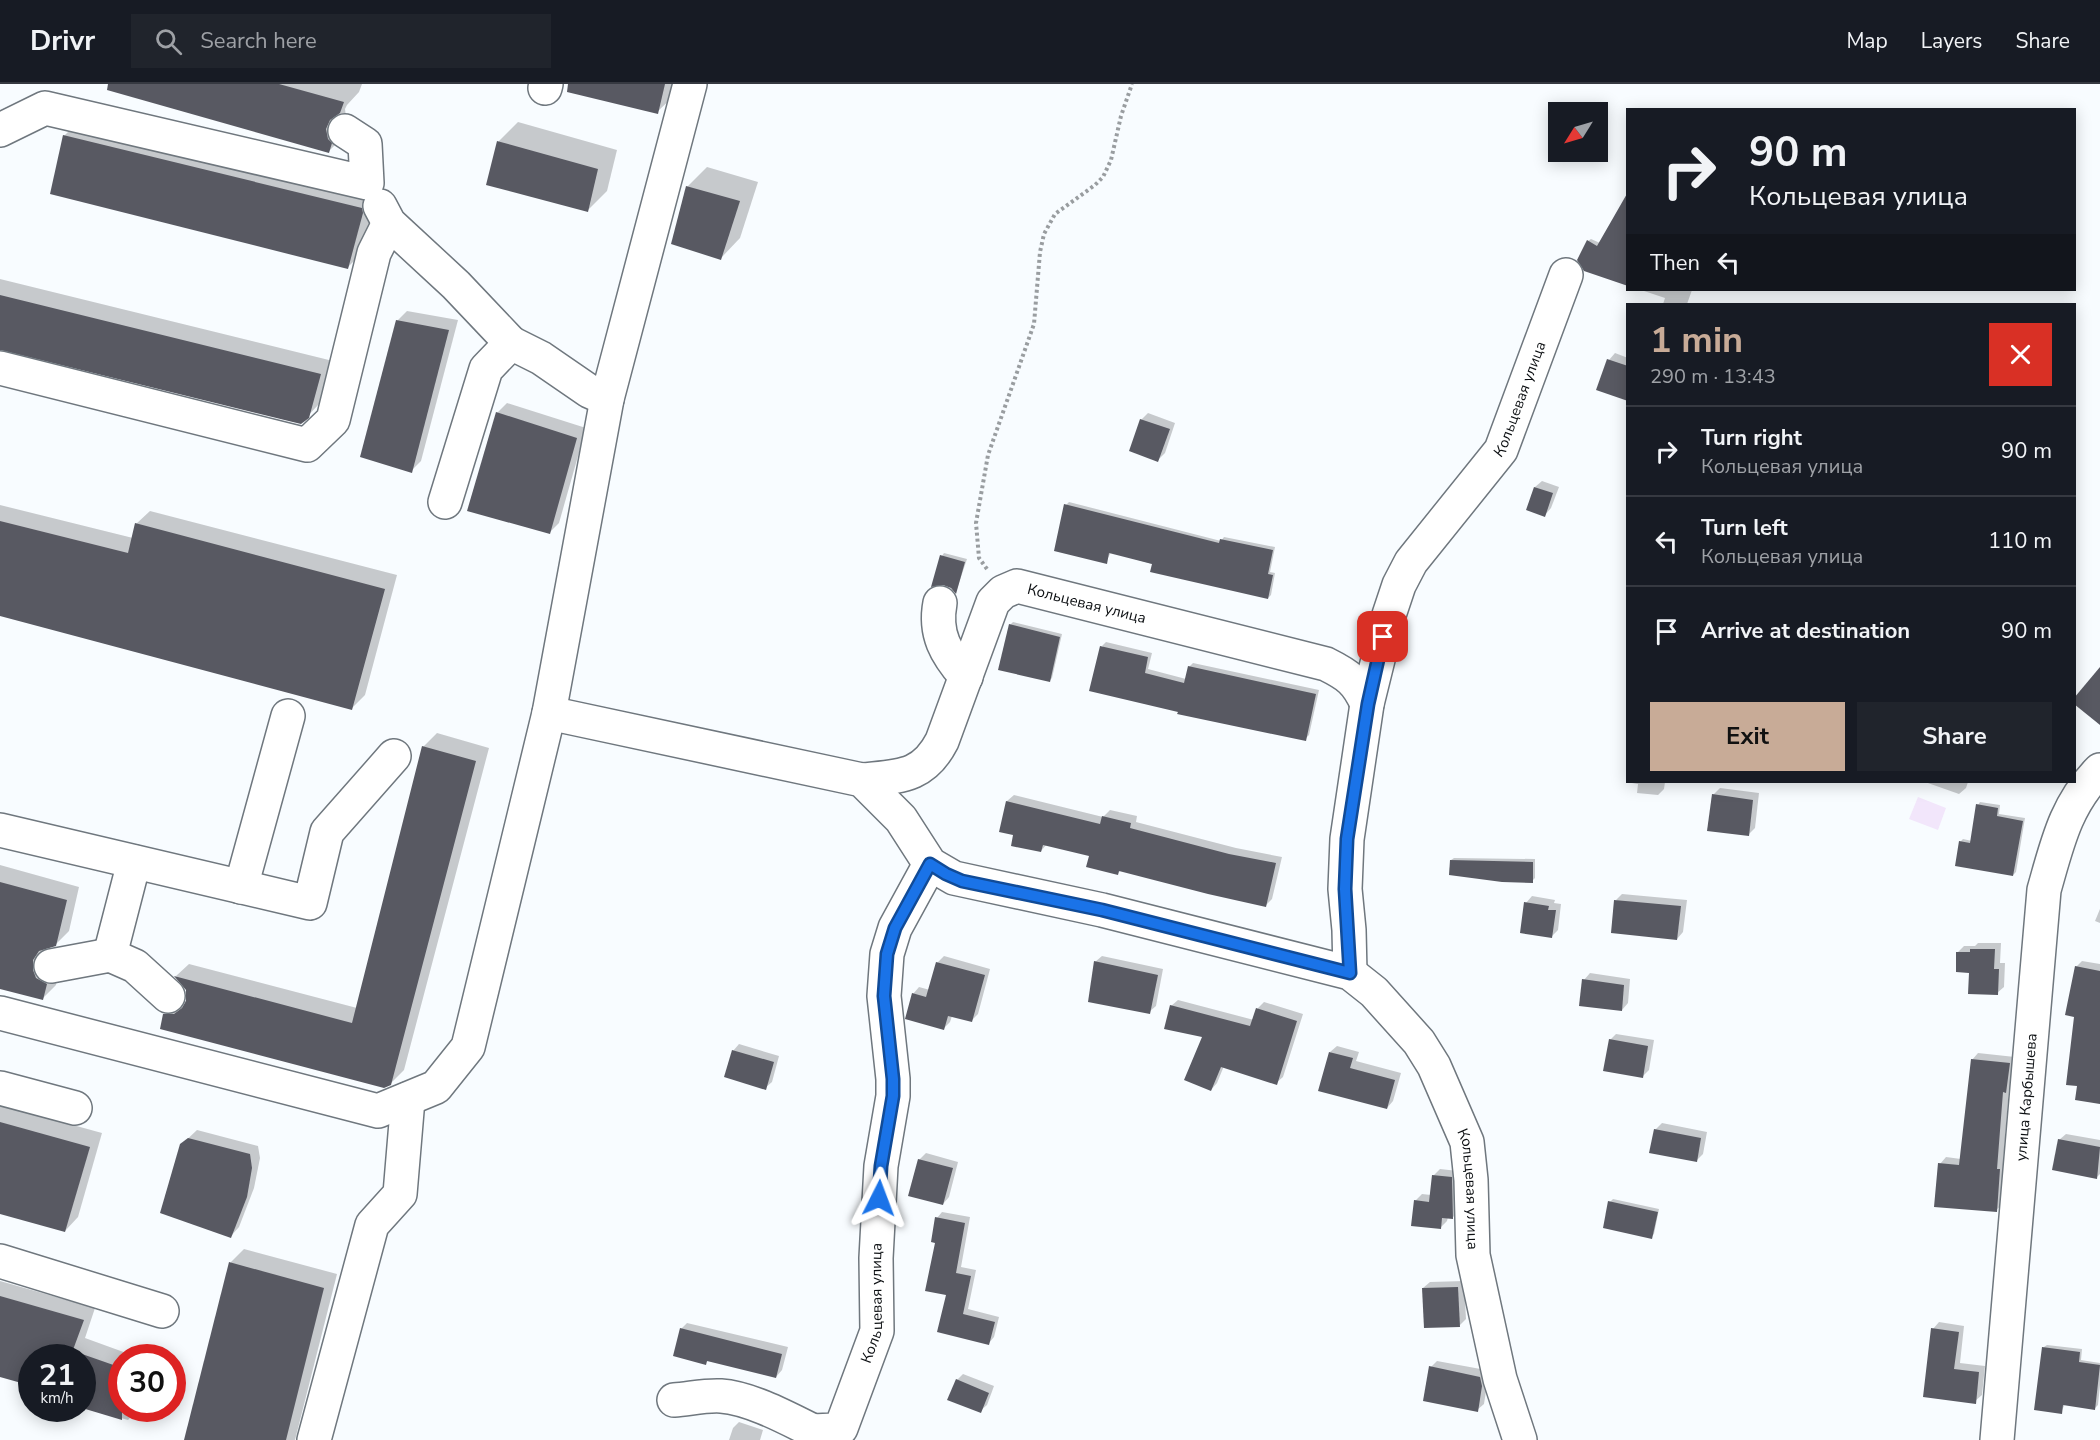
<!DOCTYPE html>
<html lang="en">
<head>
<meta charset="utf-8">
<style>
  :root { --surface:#171b24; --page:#20242c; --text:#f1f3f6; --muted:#9ea1a6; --line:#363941; --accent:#c8ab97 }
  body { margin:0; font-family:"Nunito Sans",sans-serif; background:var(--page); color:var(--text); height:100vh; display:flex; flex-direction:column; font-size:22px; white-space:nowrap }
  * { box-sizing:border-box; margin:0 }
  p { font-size:20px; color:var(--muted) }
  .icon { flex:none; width:33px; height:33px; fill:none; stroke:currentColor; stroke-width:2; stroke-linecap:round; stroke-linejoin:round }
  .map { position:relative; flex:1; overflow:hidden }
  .details { position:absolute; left:1626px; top:219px; width:450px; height:480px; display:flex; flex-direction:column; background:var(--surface); border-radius:0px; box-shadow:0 3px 15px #0003 }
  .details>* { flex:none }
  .top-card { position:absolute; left:1626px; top:24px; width:450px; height:183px; border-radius:0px; box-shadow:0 3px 15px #0003; background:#171b24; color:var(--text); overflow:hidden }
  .needle { width:39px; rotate:233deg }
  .controls { position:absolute; left:1548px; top:18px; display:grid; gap:12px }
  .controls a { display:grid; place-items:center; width:60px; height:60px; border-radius:0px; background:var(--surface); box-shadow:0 3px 15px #0003; font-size:30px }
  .speed { position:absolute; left:18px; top:1260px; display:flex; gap:12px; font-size:30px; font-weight:700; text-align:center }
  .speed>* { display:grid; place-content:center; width:78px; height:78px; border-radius:50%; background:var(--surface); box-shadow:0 3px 15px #0003; line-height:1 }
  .speed small { font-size:15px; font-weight:400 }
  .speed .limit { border:9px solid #d22; background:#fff; color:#111 }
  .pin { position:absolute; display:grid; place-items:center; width:51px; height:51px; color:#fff; margin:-26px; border-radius:12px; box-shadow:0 3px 9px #0006 }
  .me { position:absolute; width:66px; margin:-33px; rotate:3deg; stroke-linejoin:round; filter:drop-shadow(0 0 4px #0008) }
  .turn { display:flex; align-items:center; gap:21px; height:126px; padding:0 24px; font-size:27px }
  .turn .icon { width:78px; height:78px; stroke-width:2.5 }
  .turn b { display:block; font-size:42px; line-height:51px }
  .then { display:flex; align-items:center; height:57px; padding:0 24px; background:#0003; gap:12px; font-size:22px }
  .round { display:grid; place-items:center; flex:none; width:63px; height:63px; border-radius:0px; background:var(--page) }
  .summary { display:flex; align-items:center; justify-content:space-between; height:102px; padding:0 24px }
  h1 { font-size:36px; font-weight:700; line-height:45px; color:var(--accent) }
  .button { display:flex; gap:12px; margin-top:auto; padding:12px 24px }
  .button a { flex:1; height:69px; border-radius:0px; background:var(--accent); color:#111; font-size:24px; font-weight:700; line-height:69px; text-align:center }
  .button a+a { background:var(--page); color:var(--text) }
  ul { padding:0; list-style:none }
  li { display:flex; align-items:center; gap:18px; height:90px; padding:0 24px; border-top:2px solid var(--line) }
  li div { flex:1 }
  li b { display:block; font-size:22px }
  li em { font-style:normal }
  header { display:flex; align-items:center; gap:36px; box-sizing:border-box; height:84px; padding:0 30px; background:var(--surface); border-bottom:2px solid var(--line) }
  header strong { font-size:28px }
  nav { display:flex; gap:33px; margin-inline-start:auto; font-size:21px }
  .search { width:420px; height:54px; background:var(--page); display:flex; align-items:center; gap:15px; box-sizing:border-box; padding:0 21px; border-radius:0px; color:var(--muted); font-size:22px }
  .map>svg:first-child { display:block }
</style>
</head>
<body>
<header>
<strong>Drivr</strong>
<div class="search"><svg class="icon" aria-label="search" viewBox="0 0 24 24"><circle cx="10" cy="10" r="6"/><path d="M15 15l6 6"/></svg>Search here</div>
<nav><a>Map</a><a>Layers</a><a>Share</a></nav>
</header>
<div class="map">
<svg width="2100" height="1356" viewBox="0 0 2100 1356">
  <rect width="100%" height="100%" fill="#f8fcff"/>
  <polygon fill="#f2e6fb" points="1918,713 1946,724 1938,746 1909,735"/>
  <g fill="#0003">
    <polygon points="127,0 362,0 359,8 347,21 345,25 348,48 329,67"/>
    <polygon points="608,0 679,0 677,9 657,28"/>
    <polygon points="78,38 376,114 361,170 347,184 64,52"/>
    <polygon points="518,38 617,66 607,107 587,127 488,100 499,57"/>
    <polygon points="707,83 758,98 740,154 721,174 687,103"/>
    <polygon points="1591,155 1600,159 1595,190 1588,157"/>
    <polygon points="0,195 333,277 321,318 301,339 0,263"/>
    <polygon points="1641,206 1692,206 1687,220 1663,220 1665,214"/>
    <polygon points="407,227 458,236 421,377 411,387 397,237"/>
    <polygon points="1615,269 1628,274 1628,316 1598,305 1609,276"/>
    <polygon points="507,319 586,344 559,439 549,449 497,329"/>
    <polygon points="1148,329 1175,339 1165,369 1158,376 1141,336"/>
    <polygon points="1542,397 1559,403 1551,424 1545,431 1535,403"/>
    <polygon points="1069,418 1221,457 1224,453 1275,463 1270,488 1275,489 1271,511 1268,514 1111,468 1106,478 1066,421"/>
    <polygon points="0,421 133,454 136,440 150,427 397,491 365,611 352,624 0,530"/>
    <polygon points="944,469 967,475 956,508 952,503 943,499 942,472"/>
    <polygon points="1013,538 1062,550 1052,594 1049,597 1010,541"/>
    <polygon points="1106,558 1152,569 1148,585 1186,595 1189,583 1193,579 1319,606 1309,651 1305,655 1180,627 1102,562"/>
    <polygon points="437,649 489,664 404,986 390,1000 165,931 178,917 188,917 187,905 176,892 189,880 357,924 423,663"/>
    <polygon points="1628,684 1628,698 1665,698 1664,705 1658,711 1637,709 1638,700 1626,698"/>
    <polygon points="1925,698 1968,698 1966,704 1959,710"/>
    <polygon points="1720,704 1759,709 1755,744 1748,751 1713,711"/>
    <polygon points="1014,711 1103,733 1110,726 1137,732 1136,738 1236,764 1282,773 1272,815 1266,821 1121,786 1118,789 1090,771 1047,760 1041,767 1015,750 1001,747 1007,717"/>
    <polygon points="1980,718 2000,721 1999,730 2025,734 2016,788 2013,791 1960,758 1963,755 1972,757 1978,721"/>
    <polygon points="1454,774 1535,775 1535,794 1532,797 1451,776"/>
    <polygon points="0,781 79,803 69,847 55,861 46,864 46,872 59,886 56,901 42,915 0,903"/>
    <polygon points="1622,810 1687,816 1683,848 1677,855 1616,816"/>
    <polygon points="1532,812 1555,816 1554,819 1561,820 1558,846 1551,853 1526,819"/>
    <polygon points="2100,825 2100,839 2095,837"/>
    <polygon points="1978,859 2001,859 2000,879 2005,879 2004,903 1997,909 1970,887 1958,868 1964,862 1975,862"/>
    <polygon points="944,872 990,885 978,930 971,937 952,932 950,938 944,944 913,910 919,903 930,906 937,879"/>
    <polygon points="1102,872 1163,885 1156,922 1149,928 1095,878"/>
    <polygon points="2082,877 2100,880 2100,1018 2078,1001 2076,883"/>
    <polygon points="1590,889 1630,895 1628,919 1622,926 1584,896"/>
    <polygon points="1178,916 1254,936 1258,924 1264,918 1303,930 1283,993 1276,999 1224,982 1217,999 1211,1006 1204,952 1171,922"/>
    <polygon points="1616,950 1654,956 1649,986 1643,992 1610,956"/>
    <polygon points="739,960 779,972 772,998 765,1004 733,967"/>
    <polygon points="1337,962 1359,968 1356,977 1401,989 1393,1017 1387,1024 1330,968"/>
    <polygon points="1978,969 2015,973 2012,1000 2009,1004 2003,1079 2006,1079 2003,1120 1996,1126 1940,1080 1946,1073 1961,1075 1972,976"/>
    <polygon points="0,1021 102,1049 78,1133 65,1147 0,1129"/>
    <polygon points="1662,1039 1707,1048 1703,1070 1697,1076 1655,1046"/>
    <polygon points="197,1046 258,1062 260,1074 254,1104 239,1143 231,1152 181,1061"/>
    <polygon points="2066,1050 2100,1056 2100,1090 2097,1093 2059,1056"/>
    <polygon points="926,1069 958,1078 949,1113 943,1120 919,1076"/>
    <polygon points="1440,1085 1458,1087 1459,1127 1453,1133 1448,1133 1447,1137 1441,1143 1415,1117 1422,1110 1431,1111 1433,1092"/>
    <polygon points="1613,1115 1659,1125 1654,1150 1651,1153 1610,1118"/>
    <polygon points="942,1128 970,1133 961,1183 976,1186 968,1225 999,1233 994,1253 989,1259 939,1247 948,1210 937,1158 937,1134"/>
    <polygon points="244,1165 337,1190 295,1356 185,1356 231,1178"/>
    <polygon points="0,1197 95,1224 85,1254 140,1274 122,1274 122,1324 139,1324 128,1336 82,1323 82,1274 32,1274 0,1292"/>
    <polygon points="1464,1197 1466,1235 1459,1242 1423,1204 1430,1198"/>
    <polygon points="1939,1238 1964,1242 1960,1279 1985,1282 1982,1311 1975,1317 1925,1311 1933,1245"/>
    <polygon points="687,1239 788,1263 782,1286 776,1293 709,1276 705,1279 681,1245"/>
    <polygon points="2047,1261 2082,1265 2081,1276 2100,1279 2100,1301 2098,1321 2095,1324 2065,1320 2061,1328 2044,1263"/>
    <polygon points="1437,1277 1486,1286 1488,1294 1484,1320 1477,1326 1431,1283"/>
    <polygon points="963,1290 994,1302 987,1321 980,1327 957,1296"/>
    <polygon points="739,1338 763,1346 760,1356 729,1356 733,1344"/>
  </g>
  <g fill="#585962">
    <polygon points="108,0 279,0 344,18 340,29 330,36 326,45 328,55 332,59 329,69 107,6"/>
    <polygon points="568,0 665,0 658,30 567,8"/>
    <polygon points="63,51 362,124 363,129 348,185 50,110"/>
    <polygon points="497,57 598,85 588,128 486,101"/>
    <polygon points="686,102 740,117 721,176 671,160"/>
    <polygon points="1628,108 1628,202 1584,187 1577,176 1587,156 1597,162"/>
    <polygon points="0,211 321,290 309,334 301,340 0,266"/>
    <polygon points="396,236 449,246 412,389 360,373"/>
    <polygon points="1607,275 1628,282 1628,317 1596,306"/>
    <polygon points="496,328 577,354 550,450 467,427"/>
    <polygon points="1140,335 1170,345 1158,378 1129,367"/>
    <polygon points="1534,403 1553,409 1545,433 1526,426"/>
    <polygon points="1064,420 1219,459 1220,455 1273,466 1268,490 1273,491 1268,515 1150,488 1152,480 1109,469 1107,480 1054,467"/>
    <polygon points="0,437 128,469 135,439 385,505 352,626 0,532"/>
    <polygon points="940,471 965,478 956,510 951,504 943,501 931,503"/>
    <polygon points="1009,540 1060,553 1050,598 998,586"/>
    <polygon points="1100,562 1148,573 1145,589 1184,599 1188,582 1316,610 1306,657 1177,630 1178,628 1089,607"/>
    <polygon points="2100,583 2100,641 2074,620 2074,614"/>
    <polygon points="422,662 476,677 391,1001 384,1004 160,945 163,930 174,930 182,924 186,917 186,906 174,892 352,939"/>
    <polygon points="1712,710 1753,716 1749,752 1707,747"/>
    <polygon points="1006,717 1100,740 1102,732 1131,739 1130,744 1229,770 1276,779 1266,823 1208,810 1119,787 1118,791 1086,783 1089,772 1043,761 1041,768 1011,762 1013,751 999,748"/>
    <polygon points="1976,720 1998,724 1997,732 2023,737 2013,792 1955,782 1959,757 1970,759"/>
    <polygon points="1450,776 1533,778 1533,799 1502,798 1449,791"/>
    <polygon points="0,798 67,816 56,862 39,867 33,876 33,886 36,894 47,900 43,916 0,905"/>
    <polygon points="1614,816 1681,822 1677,856 1611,849"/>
    <polygon points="1524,818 1549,822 1548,826 1556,826 1552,854 1520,849"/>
    <polygon points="1970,865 1995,865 1994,885 1999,885 1998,911 1968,910 1969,889 1956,888 1956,868 1970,868"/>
    <polygon points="1094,877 1158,891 1150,930 1088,918"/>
    <polygon points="936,878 985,891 972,938 948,932 944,946 905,935 912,909 926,913"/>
    <polygon points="2075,882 2100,887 2100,1020 2075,1016 2077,1002 2066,1001 2074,933 2065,931"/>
    <polygon points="1582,895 1624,901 1622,927 1579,922"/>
    <polygon points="1170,921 1250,942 1256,924 1297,937 1277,1001 1221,983 1211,1007 1184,996 1202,953 1164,945"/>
    <polygon points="1609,955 1648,962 1643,994 1603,987"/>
    <polygon points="732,966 774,978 766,1006 724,993"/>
    <polygon points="1329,968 1353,974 1350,984 1395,996 1387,1025 1318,1007"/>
    <polygon points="1971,975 2010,979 2006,1009 2003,1008 1997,1085 2000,1085 1997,1128 1934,1123 1938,1079 1959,1081"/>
    <polygon points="0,1038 90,1063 65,1148 0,1130"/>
    <polygon points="1654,1045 1701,1054 1697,1078 1649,1069"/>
    <polygon points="188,1054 250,1070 252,1084 247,1113 231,1154 160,1129 180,1060"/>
    <polygon points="2058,1055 2100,1063 2097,1095 2052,1086"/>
    <polygon points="918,1075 953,1084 943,1121 908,1112"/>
    <polygon points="1432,1091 1452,1093 1453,1135 1442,1134 1441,1145 1411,1142 1414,1116 1429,1118"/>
    <polygon points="1608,1117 1658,1128 1652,1155 1603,1144"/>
    <polygon points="935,1133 965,1139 956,1189 971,1192 963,1230 995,1238 989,1261 937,1248 946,1211 925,1207 935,1159 931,1158"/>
    <polygon points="229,1178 324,1204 286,1356 184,1356"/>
    <polygon points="1458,1203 1460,1243 1424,1244 1422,1204"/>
    <polygon points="0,1212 84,1236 70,1274 32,1274 32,1302 0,1293"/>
    <polygon points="680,1244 782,1270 776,1294 707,1277 706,1281 673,1272"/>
    <polygon points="1931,1244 1959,1248 1954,1285 1979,1288 1976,1320 1923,1313"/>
    <polygon points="2042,1263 2080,1268 2079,1278 2100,1281 2095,1326 2063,1321 2062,1330 2034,1326"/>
    <polygon points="82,1270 122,1284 122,1336 82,1324"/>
    <polygon points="1429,1282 1480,1293 1482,1302 1478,1328 1423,1317"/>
    <polygon points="956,1295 989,1309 981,1329 947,1316"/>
  </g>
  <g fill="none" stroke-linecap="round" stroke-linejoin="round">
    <g stroke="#6f777e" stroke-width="36">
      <g id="minor">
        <polyline points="545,4 546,0"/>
        <polyline points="0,46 45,24 367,99 365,60 345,47"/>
        <polyline points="380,122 389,139 456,201 511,259"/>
        <polyline points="0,284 307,361 333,336 374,169 389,139"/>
        <polyline points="445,418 486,285 511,259 541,274 589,307 607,315"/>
        <path d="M940 519C934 550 946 570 966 593"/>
        <path id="s1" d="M549 629 862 696 901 735 930 780 954 794 1102 826 1350 889 1374 908 1419 958 1434 982 1467 1058 1471 1096 1473 1171 1500 1295 1520 1356"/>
        <path id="s2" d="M862 696C899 692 923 694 942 657L993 518 1003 508 1017 502 1326 580C1348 591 1357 597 1367 620"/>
        <polyline points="0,746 310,819 327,748 394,672"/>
        <polyline points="241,803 288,632"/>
        <polyline points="110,871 134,778"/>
        <polyline points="51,882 110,871 135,882 168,912"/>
        <path id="s3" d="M1350 889 1349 846 1345 805 1347 755 1367 620 1389 531 1399 501 1411 478 1501 366 1566 191"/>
        <polyline points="0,929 378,1027 436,1003 468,963 549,629 607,315 690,0"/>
        <polyline points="0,1004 75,1024"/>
        <polyline points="0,1177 162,1227"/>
        <path d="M674 1316C689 1315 705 1311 721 1312 750 1314 787 1334 813 1347"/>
        <polyline points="314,1356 372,1141 400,1110 408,1015"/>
        <path id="s4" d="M813 1356V1347L834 1346 841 1344 877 1247 876 1174 881 1082 893 1012V995L884 912 887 870 895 844 930 780"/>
        <path id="s5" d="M1997 1356 2044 806C2057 761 2065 721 2100 686"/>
      </g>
    </g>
    <polyline stroke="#999da0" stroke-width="4" stroke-dasharray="3 3" stroke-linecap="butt" points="987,485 979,474 976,439 988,371 1034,240 1040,168 1044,150 1055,130 1095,101 1103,93 1111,76 1121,32 1132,0"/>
    <use href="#minor" stroke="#fff" stroke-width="33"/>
  </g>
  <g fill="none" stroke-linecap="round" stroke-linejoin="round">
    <g stroke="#114b97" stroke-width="15">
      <polyline id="route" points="879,1114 881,1082 893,1012 893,995 884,912 887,870 895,844 930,780 946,790 962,797 1102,826 1350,889 1345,805 1347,755 1368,620 1383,553"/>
    </g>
    <use href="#route" stroke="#1a73e8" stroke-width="10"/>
  </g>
  <g text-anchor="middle" stroke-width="6" stroke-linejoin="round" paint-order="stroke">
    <g font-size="15" fill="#0c0f12" stroke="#fff">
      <text dy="5" stroke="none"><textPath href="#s3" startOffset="618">Кольцевая улица</textPath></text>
      <text dy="5" stroke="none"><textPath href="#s2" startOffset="344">Кольцевая улица</textPath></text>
      <text dy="5" stroke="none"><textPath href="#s5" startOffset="344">улица Карбышева</textPath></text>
      <text dy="5" stroke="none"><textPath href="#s1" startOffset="1120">Кольцевая улица</textPath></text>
      <text dy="5" stroke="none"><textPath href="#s4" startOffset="168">Кольцевая улица</textPath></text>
    </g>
  </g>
</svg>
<div class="controls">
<a><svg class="needle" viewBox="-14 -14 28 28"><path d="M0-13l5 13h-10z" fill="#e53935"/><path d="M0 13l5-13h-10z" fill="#9ea1a6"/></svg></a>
</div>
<div class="speed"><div>21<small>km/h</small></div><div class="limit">30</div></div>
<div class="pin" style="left:1383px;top:553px;background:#d93025"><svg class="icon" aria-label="arrive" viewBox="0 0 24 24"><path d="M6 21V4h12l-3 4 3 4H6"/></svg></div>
<svg class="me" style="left:879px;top:1114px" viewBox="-20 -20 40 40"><path d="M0-17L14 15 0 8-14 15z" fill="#1a73e8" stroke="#fff" stroke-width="4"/></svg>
<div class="top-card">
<div class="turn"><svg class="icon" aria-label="right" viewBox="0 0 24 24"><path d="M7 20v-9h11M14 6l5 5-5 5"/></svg><div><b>90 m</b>Кольцевая улица</div></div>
<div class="then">Then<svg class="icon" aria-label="left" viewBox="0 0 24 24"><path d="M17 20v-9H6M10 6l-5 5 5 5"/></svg></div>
</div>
<section class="details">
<div class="summary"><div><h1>1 min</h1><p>290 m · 13:43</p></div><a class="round" style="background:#d93025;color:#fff"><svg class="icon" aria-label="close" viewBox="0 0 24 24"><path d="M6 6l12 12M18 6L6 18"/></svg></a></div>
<ul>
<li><svg class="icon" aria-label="right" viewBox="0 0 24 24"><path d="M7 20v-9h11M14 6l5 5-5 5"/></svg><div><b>Turn right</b><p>Кольцевая улица</p></div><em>90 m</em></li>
<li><svg class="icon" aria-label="left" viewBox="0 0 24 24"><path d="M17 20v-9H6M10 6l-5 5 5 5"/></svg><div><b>Turn left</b><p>Кольцевая улица</p></div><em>110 m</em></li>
<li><svg class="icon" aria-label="arrive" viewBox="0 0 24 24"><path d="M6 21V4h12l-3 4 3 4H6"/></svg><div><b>Arrive at destination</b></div><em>90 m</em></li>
</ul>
<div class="button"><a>Exit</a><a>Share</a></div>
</section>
</div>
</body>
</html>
